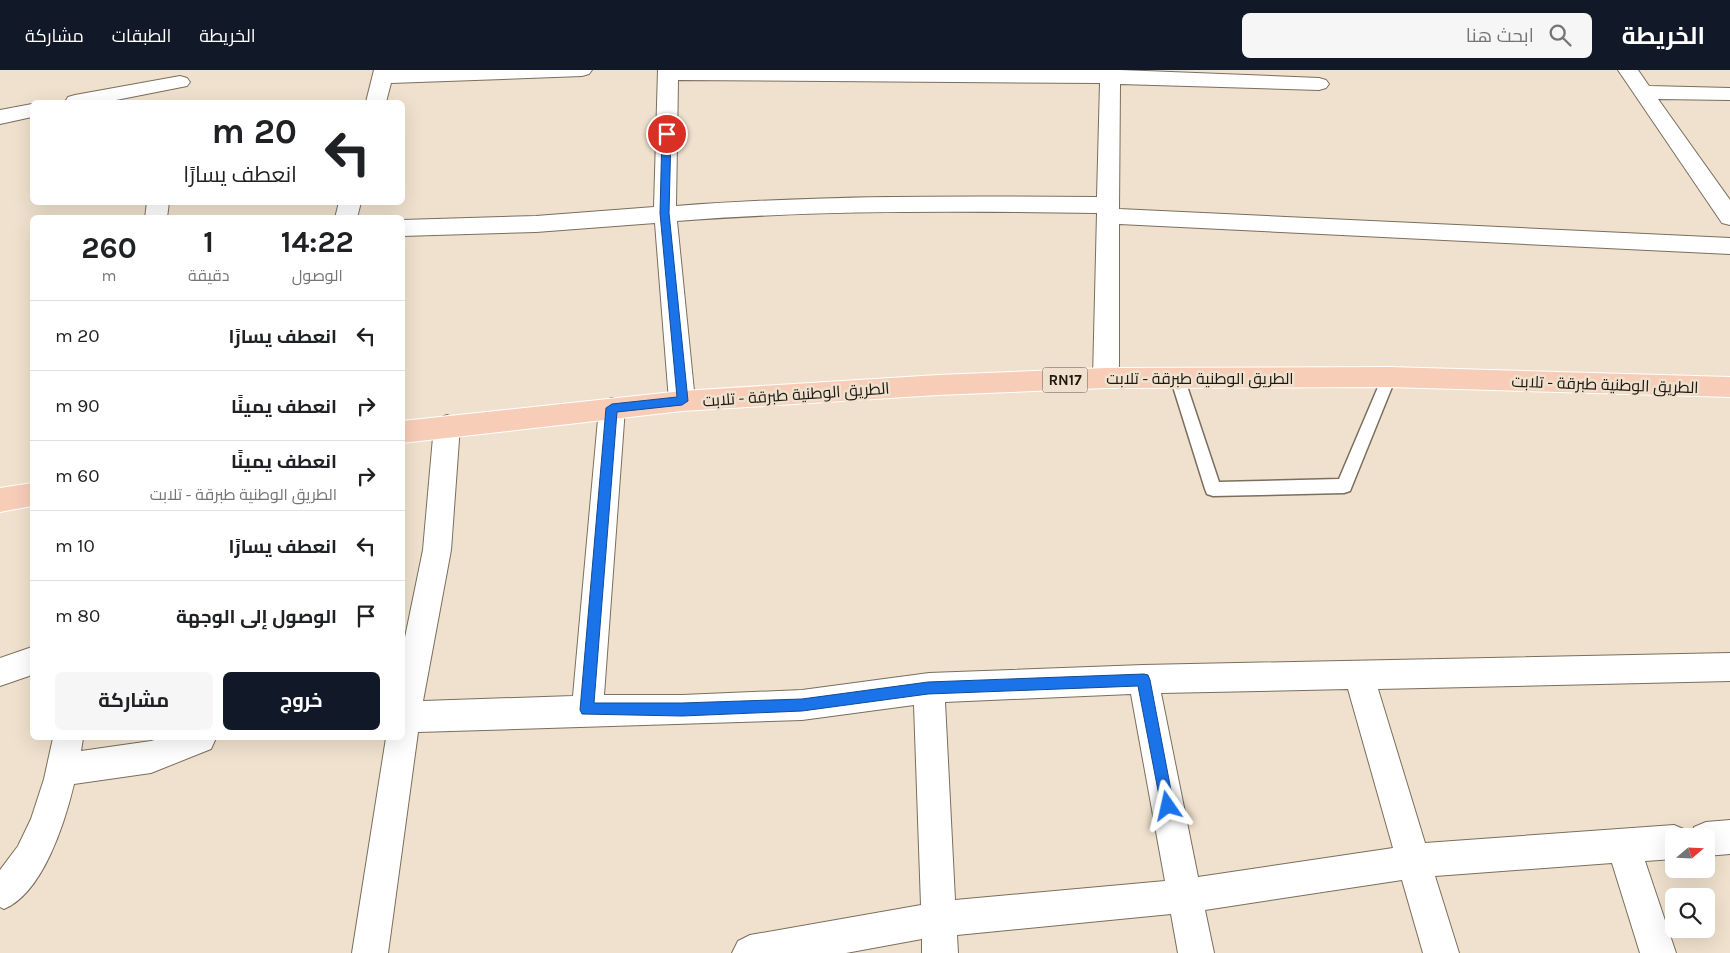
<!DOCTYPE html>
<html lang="ar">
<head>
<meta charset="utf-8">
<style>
  :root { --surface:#fff; --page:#f6f6f6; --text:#202124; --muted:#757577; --line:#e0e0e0; --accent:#111827 }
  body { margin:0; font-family:Karla,Cairo,sans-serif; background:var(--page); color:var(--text); direction:rtl; height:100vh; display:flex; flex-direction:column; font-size:19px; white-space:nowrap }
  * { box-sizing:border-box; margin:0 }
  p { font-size:16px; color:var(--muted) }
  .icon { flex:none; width:28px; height:28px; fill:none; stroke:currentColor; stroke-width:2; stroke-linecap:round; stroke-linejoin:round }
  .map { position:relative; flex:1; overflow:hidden; direction:ltr }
  .details { position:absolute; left:30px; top:145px; width:375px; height:525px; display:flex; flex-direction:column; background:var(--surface); border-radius:8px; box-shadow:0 5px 20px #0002; direction:rtl }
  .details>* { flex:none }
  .banner { position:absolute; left:30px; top:30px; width:375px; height:105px; border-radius:8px; box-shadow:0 5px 20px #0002; direction:rtl; background:#fff; color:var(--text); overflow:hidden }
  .needle { width:32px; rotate:71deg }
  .controls { position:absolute; left:1665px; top:758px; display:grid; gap:10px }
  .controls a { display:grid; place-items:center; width:50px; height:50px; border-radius:8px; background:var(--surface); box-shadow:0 5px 20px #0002; font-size:25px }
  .pin { position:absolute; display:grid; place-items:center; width:42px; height:42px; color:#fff; margin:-21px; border:2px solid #fff; border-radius:50%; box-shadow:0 1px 5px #0007 }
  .me { position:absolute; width:55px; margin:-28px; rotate:349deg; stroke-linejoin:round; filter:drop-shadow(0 0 4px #0008) }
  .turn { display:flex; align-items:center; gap:18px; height:105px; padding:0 25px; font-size:22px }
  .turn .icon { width:65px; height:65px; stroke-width:2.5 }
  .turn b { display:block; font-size:35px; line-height:42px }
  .eta { display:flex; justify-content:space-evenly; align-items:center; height:85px; text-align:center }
  .eta b { font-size:30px; font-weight:700; line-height:35px }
  .cta { display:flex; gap:10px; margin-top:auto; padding:10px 25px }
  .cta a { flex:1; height:58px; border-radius:8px; background:var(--accent); color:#fff; font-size:20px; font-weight:700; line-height:58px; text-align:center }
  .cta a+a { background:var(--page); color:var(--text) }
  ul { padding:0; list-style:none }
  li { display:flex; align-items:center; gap:15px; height:70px; padding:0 25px; border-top:1px solid var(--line) }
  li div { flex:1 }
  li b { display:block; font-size:19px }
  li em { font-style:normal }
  header { display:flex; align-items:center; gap:30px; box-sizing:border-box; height:70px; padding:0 25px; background:var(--accent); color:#fff }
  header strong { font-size:24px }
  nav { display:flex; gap:28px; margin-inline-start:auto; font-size:18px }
  .search { width:350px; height:45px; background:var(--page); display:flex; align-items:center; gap:12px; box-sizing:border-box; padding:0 18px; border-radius:8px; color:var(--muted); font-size:19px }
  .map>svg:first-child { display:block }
</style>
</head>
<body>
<header>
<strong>الخريطة</strong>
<div class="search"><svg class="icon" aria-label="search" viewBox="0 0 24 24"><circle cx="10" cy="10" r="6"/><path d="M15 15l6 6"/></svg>ابحث هنا</div>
<nav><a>الخريطة</a><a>الطبقات</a><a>مشاركة</a></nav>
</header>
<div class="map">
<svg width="1730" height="883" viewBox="0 0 1730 883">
  <rect width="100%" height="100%" fill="#efe1cd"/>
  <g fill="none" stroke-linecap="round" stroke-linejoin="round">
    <g stroke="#7a6e5d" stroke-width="3">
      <polygon id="service" points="1177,301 1182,303 1184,307 1219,412 1339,409 1384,303 1394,303 1396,307 1350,421 1344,423 1213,426 1207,424 1205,419 1170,307 1172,303"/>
    </g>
    <g stroke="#7a6e5d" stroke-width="2">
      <g id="minor">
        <polygon points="374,0 592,0 589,4 582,6 391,13 386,32 366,32"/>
        <path d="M658 0H1120L1319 8 1326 10 1329 14 1326 18 1319 20 1120 14 1119 139 1730 168V184L1119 154V308L1115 315 1106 318 1097 315 1093 308 1097 143C956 141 817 140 677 151L695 331 691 338 682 341 673 338 669 331 655 153 536 162 402 166V150L536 146 654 137ZM678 10 1100 13 1097 127C956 126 817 125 676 136Z"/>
        <polygon points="1618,0 1638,0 1649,16 1730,18 1730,30 1658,29 1730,130 1730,155 1722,153"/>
        <polygon points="180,6 187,8 190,12 187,16 106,32 65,32 68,27 75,25"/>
        <polygon points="32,34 32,47 0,54 0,40"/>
        <polygon points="147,132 169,132 167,148 145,148"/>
        <polygon points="339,132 361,132 357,148 335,148"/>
        <path d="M612 328 621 331 625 338 604 625H682L802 620 929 603 1143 595 1730 583V611L1378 619 1425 773 1674 755 1686 760 1688 766H1674V789L1645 791 1676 883H1640L1612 793 1435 806 1459 883H1423L1402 810 1205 840 1214 883H1178L1171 844 957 865 958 883H922V869L846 883H732L738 871 750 865 921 835 914 635 802 650 418 662 388 883H352L386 668H402V582L423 480 434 356 438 349 447 345 456 349 460 356 451 480 423 631 573 626 599 338 603 331ZM1348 619 1393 778 1198 807 1161 623ZM1131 624 1165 811 955 830 945 632Z"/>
        <polygon points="32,577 32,605 0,616 0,588"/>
        <path d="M53 668H83L81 681 151 671 161 668H216L211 679 151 703 74 714C65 752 43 823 4 839L0 837V800L18 776 31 749 44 709Z"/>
        <polygon points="1730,750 1730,784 1706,786 1706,766 1691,766 1694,757 1706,752"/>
      </g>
    </g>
    <g stroke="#fff" stroke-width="2">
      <g id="primary">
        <polygon points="1389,297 1730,307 1730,327 1389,317 1106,318 938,325 682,341 402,373 402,351 682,321 938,305 1106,298"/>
        <polygon points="32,413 32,436 0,442 0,418"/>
      </g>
    </g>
    <use href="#service" fill="#fff" fill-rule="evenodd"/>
    <use href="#minor" fill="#fff" fill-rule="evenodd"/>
    <use href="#primary" fill="#f7cdb8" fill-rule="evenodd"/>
  </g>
  <polygon fill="#1a73e8" stroke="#114b97" points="667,61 671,64 669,143 688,331 682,335 617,342 594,633 682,633 802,629 928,612 1144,604 1148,605 1150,610 1174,736 1172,740 1168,742 1163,740 1161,736 1138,616 928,624 802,641 682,646 582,644 580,640 606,338 612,334 677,327 660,143 662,64"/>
  <g text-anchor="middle" stroke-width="5" stroke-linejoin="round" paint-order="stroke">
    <rect fill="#efe1cd" stroke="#5c5449" stroke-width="1" x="1042.5" y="297.5" width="45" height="25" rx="4"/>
    <g font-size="15" font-weight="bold" fill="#1d1811">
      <text x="1065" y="315">RN17</text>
    </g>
    <g font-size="16" fill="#1d1811" stroke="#efe1cd">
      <text x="1200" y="314">الطريق الوطنية طبرقة - تلابت</text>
      <text transform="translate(1605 314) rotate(2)" y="6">الطريق الوطنية طبرقة - تلابت</text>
      <text transform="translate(796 324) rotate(-4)" y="6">الطريق الوطنية طبرقة - تلابت</text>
    </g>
  </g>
</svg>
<div class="controls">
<a><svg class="needle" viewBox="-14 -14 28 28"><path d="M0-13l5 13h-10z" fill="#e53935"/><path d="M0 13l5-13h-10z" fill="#757577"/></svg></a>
<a><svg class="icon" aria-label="search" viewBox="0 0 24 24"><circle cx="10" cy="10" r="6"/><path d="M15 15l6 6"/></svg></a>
</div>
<div class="pin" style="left:667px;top:64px;background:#d93025"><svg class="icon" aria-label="arrive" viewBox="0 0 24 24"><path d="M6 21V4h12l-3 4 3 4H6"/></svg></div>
<svg class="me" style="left:1168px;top:736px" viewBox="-20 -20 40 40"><path d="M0-17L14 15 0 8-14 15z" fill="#1a73e8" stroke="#fff" stroke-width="4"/></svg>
<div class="banner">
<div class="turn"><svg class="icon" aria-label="left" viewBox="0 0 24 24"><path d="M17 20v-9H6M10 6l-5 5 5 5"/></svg><div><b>20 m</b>انعطف يسارًا</div></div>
</div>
<section class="details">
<div class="eta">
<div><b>14:22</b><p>الوصول</p></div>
<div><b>1</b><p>دقيقة</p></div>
<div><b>260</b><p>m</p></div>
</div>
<ul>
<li><svg class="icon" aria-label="left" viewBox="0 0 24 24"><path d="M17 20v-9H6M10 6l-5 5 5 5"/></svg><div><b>انعطف يسارًا</b></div><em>20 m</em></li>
<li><svg class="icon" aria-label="right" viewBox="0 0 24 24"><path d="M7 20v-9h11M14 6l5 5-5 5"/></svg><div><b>انعطف يمينًا</b></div><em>90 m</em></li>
<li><svg class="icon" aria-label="right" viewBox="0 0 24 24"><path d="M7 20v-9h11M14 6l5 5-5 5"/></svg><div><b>انعطف يمينًا</b><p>الطريق الوطنية طبرقة - تلابت</p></div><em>60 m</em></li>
<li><svg class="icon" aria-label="left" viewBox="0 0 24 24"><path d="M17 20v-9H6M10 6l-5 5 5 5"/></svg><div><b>انعطف يسارًا</b></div><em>10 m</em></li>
<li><svg class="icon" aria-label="arrive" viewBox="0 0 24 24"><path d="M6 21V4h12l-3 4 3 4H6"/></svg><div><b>الوصول إلى الوجهة</b></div><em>80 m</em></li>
</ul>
<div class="cta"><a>خروج</a><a>مشاركة</a></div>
</section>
</div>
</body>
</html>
